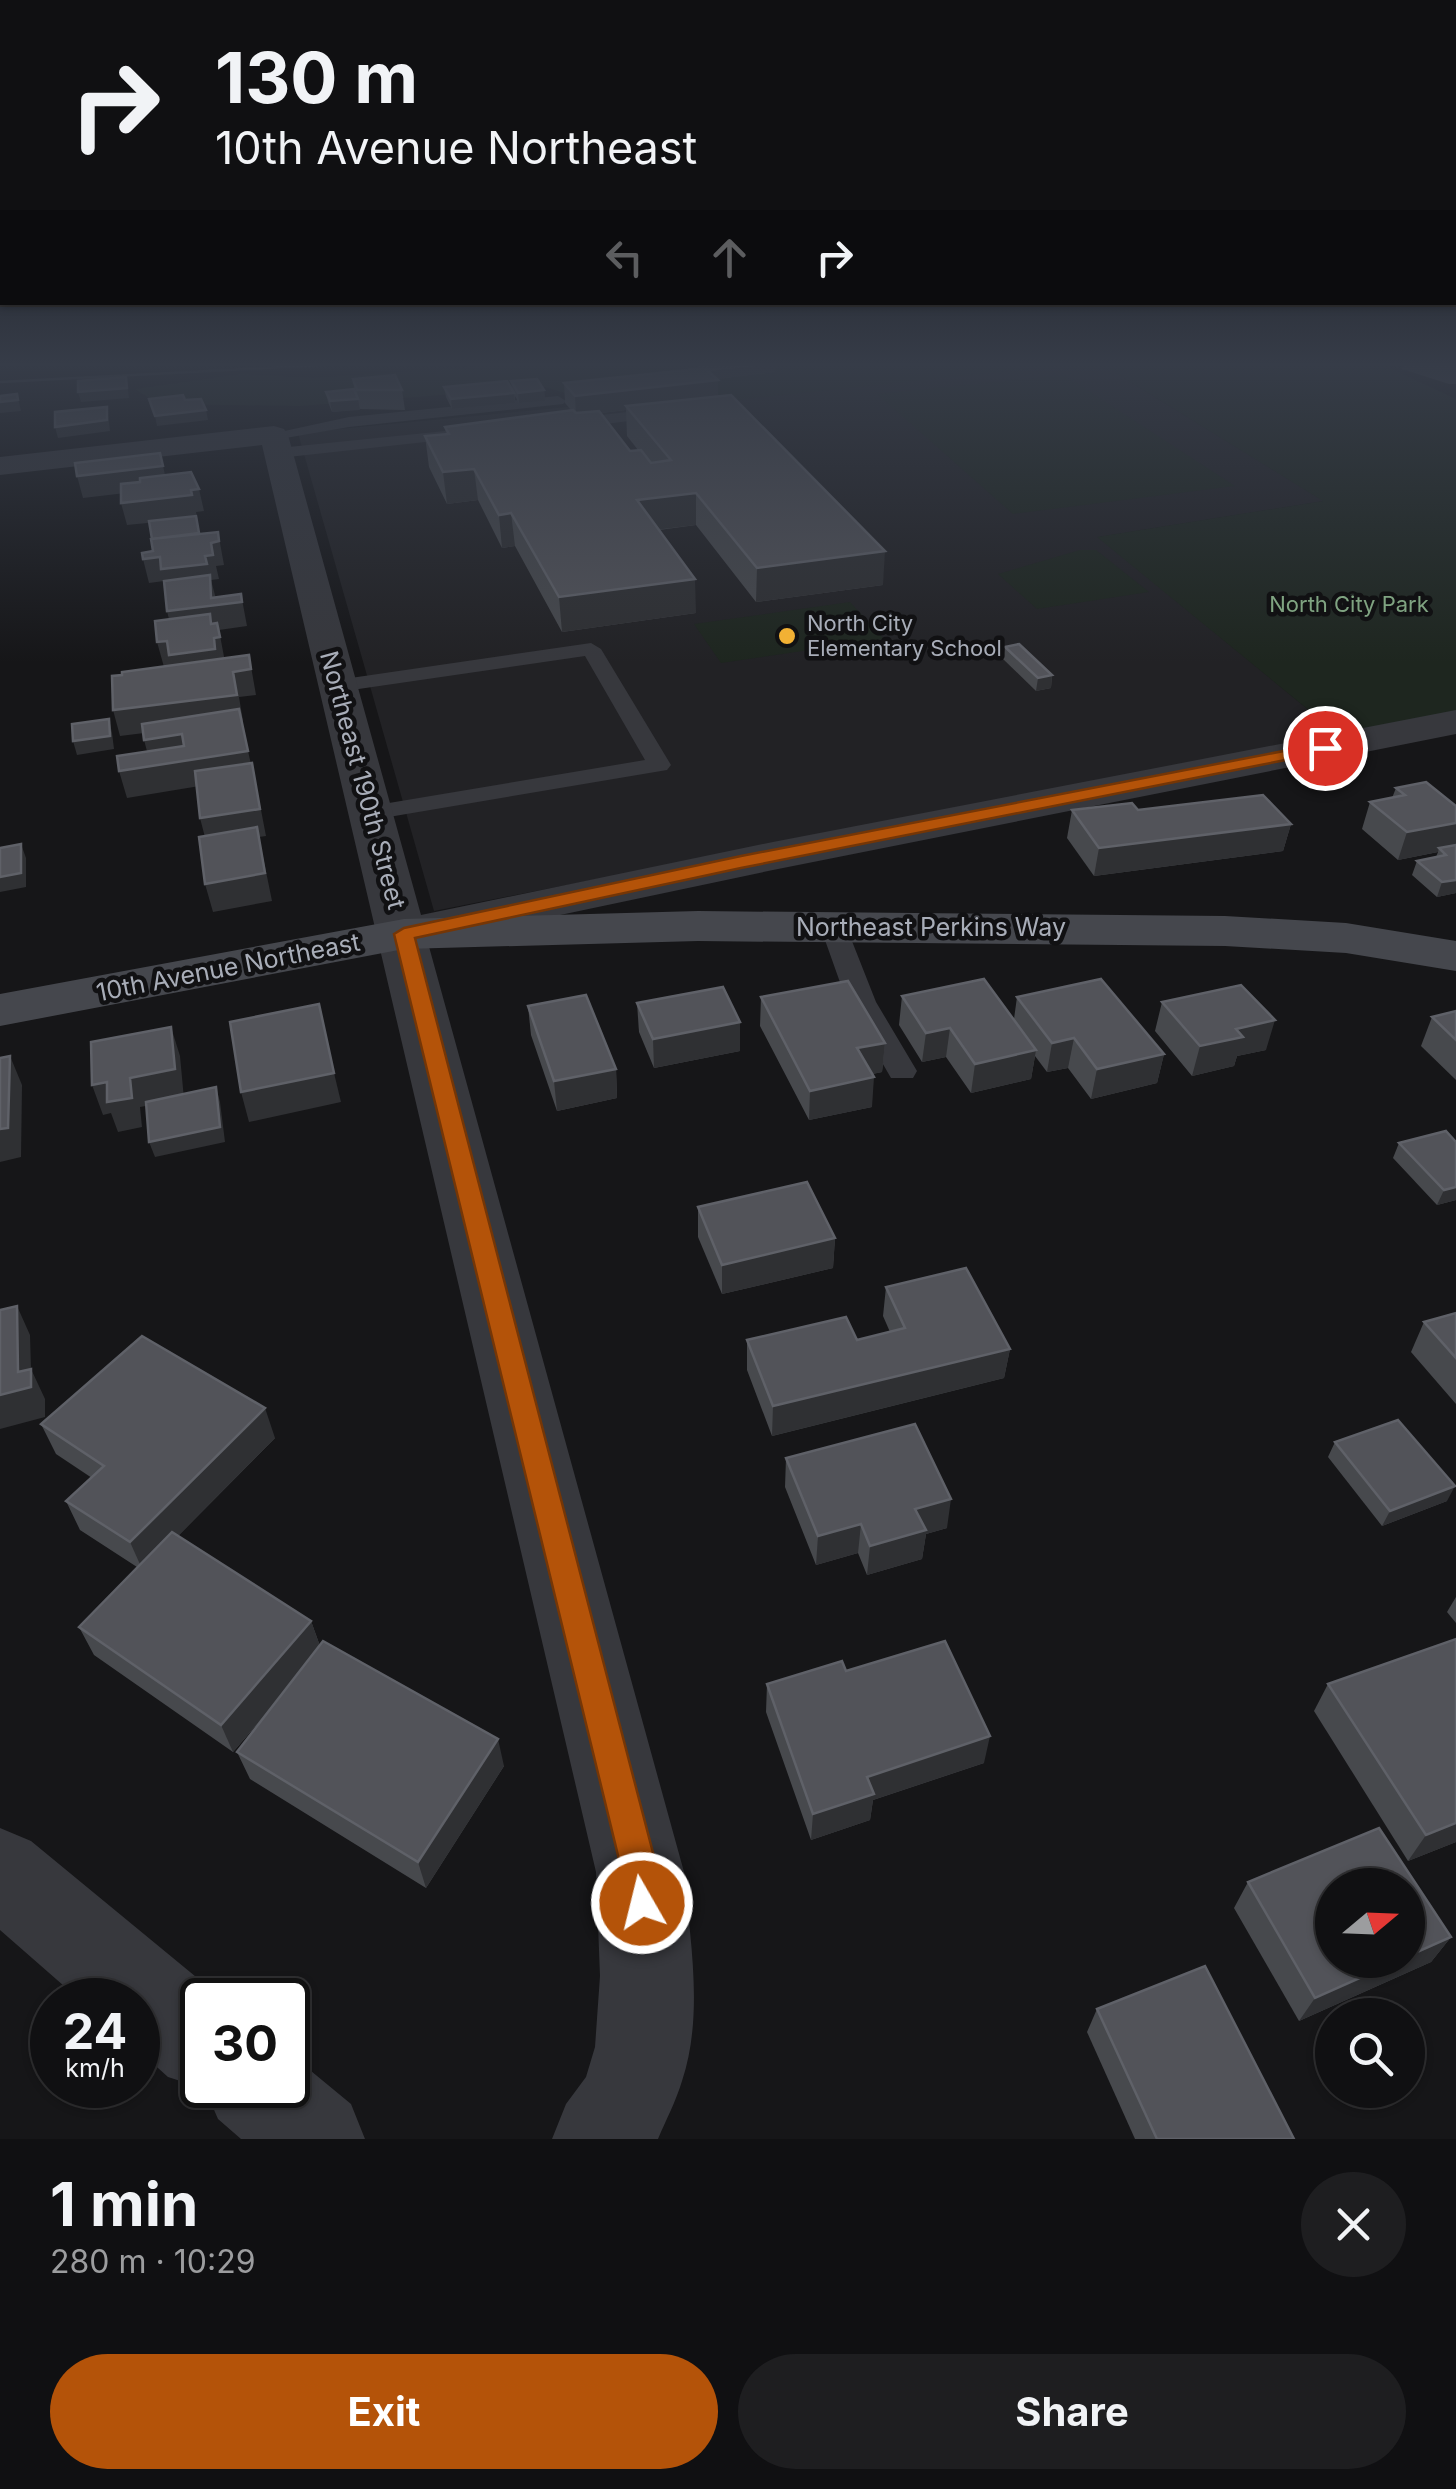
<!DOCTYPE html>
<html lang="en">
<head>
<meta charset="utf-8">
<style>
  :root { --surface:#101012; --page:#1e1e20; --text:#f1f3f6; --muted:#9c9d9f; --line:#303032; --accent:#b45309 }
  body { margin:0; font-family:Inter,sans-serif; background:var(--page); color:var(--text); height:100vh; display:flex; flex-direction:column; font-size:38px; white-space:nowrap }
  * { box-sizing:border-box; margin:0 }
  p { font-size:32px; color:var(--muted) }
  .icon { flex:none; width:55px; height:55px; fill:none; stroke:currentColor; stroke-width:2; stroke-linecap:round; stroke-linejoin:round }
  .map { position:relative; height:2139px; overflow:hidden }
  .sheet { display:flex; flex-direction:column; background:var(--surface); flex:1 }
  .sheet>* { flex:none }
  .guide { position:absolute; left:0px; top:0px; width:1458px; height:305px; box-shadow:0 2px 8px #0004,0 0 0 2px var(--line); background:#101012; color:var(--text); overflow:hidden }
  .needle { width:65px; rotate:71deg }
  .tools { position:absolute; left:1315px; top:1868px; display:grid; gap:20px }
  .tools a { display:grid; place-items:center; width:110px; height:110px; border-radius:50%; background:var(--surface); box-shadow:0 2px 8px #0004,0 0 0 2px var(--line); font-size:50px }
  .speed { position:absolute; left:30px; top:1978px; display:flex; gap:20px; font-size:50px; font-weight:700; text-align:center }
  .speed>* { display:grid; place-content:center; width:130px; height:130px; border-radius:50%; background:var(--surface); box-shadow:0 2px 8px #0004,0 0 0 2px var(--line); line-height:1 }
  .speed small { font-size:25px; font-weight:400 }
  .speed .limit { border:5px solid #111; border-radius:15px; background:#fff; color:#111 }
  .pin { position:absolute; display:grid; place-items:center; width:85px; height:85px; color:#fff; margin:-42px; border:5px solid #fff; border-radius:50%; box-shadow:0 2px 10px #0007 }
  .me { position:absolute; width:110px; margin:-55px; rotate:352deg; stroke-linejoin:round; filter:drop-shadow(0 0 8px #0008) }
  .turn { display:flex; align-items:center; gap:35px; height:210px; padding:0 50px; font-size:45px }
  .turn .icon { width:130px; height:130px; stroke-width:2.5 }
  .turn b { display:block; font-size:70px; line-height:85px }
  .lanes { display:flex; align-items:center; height:95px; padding:0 50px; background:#0003; justify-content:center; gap:50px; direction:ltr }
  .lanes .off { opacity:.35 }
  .round { display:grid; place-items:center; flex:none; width:105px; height:105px; border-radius:52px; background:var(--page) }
  .headline { display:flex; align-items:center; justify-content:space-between; height:170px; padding:0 50px }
  h1 { font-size:60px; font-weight:700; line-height:75px }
  .action { display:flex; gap:20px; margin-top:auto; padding:20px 50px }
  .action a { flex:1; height:115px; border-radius:60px; background:var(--accent); color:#fff; font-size:40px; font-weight:700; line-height:115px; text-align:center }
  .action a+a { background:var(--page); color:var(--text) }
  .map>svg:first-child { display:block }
</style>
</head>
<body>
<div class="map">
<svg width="1456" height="2139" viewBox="0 0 1456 2139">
  <rect width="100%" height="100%" fill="#161618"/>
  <polygon fill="#222225" points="1011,364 1101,364 1324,501 1099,537 1338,734 434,911 298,433"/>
  <g fill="#1e261f">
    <polygon points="515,364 1381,364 1456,399 1456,712 1338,734 1097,537 1323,501 1111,370 1066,365 716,402 578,397 545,387 300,406 158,404 135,389 241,374 314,378"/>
    <polygon points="1064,375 1235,486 1013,514 877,394"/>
    <polygon points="1080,550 1096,550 1149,592 1037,609 998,574"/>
    <polygon points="850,602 884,639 721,663 694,624"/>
  </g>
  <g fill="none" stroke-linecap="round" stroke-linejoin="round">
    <g fill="#37383d" fill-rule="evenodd">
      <polygon points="558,396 566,401 563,404 349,427 274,440 266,435 349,417"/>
      <polygon points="664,408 672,413 669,416 565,429 557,424 565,419"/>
      <polygon points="465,429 473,434 471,437 279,458 271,453 279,448"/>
      <polygon points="591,643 601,649 671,765 667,770 371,820 362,818 359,813 362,808 371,806 645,760 585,656 338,692 330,691 327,686 330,681"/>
      <polygon points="833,918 846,926 876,1002 917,1071 913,1078 891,1078 847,1002 820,926"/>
    </g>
    <g fill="#37383d" fill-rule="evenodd">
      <path d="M274 426 284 429 288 435 421 915 773 842 1456 710V734L773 870 428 943 684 1872C690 1940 704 2015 682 2081 676 2101 666 2120 658 2139H552L566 2104 586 2077 595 2047 600 1976 596 1872 262 445 0 475V457Z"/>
      <polygon points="0,1828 31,1841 224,2000 202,2000 202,2085 288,2085 288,2052 351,2104 365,2139 241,2139 218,2119 205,2089 168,2077 138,2050 138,2000 80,2000 0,1930"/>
    </g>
    <polygon fill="#45474d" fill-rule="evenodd" points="698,911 1225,916 1346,923 1456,941 1456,971 1346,953 1225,946 698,941 404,949 0,1026 0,994 404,919"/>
    <polyline stroke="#4a4c52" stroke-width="2.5" points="0,382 341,364"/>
  </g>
  <g fill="#47494d" fill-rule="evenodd">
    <path d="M697 364H775V372L717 379 718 396 883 585 756 602 696 525 659 530 696 613 562 632 515 546 502 548 478 500 447 504 429 467 425 436 446 434 445 427 571 410 565 403 564 383 697 369ZM626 410 627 436 638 450 630 451 601 413Z"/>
    <polygon points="1403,364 1456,364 1456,384 1449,384 1402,369"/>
    <polygon points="353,379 402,390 405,410 360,409 332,412 328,402 326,392 354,389"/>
    <polygon points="511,381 544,390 545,401 519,403 515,396 515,403 452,409 446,397 444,387 512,389"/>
    <polygon points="1005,647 1052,675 1051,688 1036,691 1003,659"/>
    <polygon points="1396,788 1456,806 1456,893 1437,897 1412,875 1417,861 1436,857 1438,852 1398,860 1362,829 1370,802 1392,798"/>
    <polygon points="1072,810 1138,810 1291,824 1283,851 1094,876 1067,838"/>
    <polygon points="902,996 1014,1019 1017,997 1164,1054 1157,1083 1091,1099 1068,1068 1047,1072 1035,1056 1031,1079 971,1093 946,1057 922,1062 899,1025"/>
    <polygon points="761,997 885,1043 882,1072 872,1074 872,1107 809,1120 760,1026"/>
    <polygon points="1162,1002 1266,1050 1237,1056 1234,1066 1192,1076 1155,1031"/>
    <polygon points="637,1003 740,1051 654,1068 639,1032"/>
    <polygon points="528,1006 616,1069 617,1098 557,1111 531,1035"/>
    <polygon points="1456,1011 1456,1080 1421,1046 1432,1017"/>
    <polygon points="1399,1143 1456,1200 1437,1205 1393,1158"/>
    <polygon points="698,1207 835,1238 833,1268 722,1294 698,1237"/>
    <polygon points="886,1287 1010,1349 1004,1378 772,1436 747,1370 747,1340 857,1340 890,1332 883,1316"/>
    <polygon points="1456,1313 1456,1404 1411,1352 1424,1322"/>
    <polygon points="41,1424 275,1438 178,1536 311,1621 320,1646 504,1766 426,1888 250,1779 237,1752 278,1700 233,1752 94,1655 79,1627 137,1567 80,1530 66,1501 92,1478 56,1454"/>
    <polygon points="1335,1442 1447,1501 1382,1526 1328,1457"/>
    <polygon points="786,1458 947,1528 926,1534 922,1559 867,1575 858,1553 816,1565 785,1487"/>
    <polygon points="1456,1597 1456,1623 1447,1612"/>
    <polygon points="846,1671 984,1763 873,1800 870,1820 811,1840 766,1712 767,1684"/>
    <polygon points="1328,1684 1456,1842 1408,1861 1314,1711"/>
    <polygon points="1248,1882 1451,1937 1431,1962 1299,2021 1234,1908"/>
    <polygon points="1097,2009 1294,2139 1135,2139 1087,2032"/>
  </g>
  <g fill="#2f3033">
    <polygon points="764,364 775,364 775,372 707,380 707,370"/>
    <polygon points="126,377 129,398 81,402 78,392"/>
    <polygon points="718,380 718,400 626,406 626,410 576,416 575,396"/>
    <polygon points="544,390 545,401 519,403 518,393"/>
    <polygon points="514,393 515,403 452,409 451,399"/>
    <polygon points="17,394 21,411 0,413 0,402"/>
    <polygon points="358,399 360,410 332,412 330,401"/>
    <polygon points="107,407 110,431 58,438 55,427"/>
    <polygon points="206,410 208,420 157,426 155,416"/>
    <polygon points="163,466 168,488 83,498 77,476"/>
    <polygon points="474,469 478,500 447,504 443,472"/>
    <polygon points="199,489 204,511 196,512 197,518 127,525 121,503"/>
    <polygon points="696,493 696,525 638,532 637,500"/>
    <polygon points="511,513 515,546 502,548 499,515"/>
    <polygon points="218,532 224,565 216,566 219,579 211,580 216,599 241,594 247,626 219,630 225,662 164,667 157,642 173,636 167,611 164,581 149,583 143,559 205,556 211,543"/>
    <polygon points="885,551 883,585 756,602 757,568"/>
    <polygon points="695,579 696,613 562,632 559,597"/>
    <polygon points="249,655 256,695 239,697 243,721 241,721 254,777 127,798 119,771 151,766 144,740 241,721 120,736 113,710 233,672"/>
    <polygon points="1052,675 1051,688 1036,691 1038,678"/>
    <polygon points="109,719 112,733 114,749 77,755 73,741"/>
    <polygon points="252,763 266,836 259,837 272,901 213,912 205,884 207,845 200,818"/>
    <polygon points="1456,823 1456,848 1439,848 1438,852 1398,860 1407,832"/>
    <polygon points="1291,824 1283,851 1094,876 1099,848"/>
    <polygon points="21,844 26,858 26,887 0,892 0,877"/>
    <polygon points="1456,880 1456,893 1437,897 1442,882"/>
    <polygon points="1275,1020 1266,1050 1237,1056 1234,1066 1192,1076 1200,1046 1236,1029"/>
    <polygon points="740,1022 740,1051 654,1068 653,1039"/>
    <polygon points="171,1027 180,1056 184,1099 140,1107 142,1127 118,1132 111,1113 103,1115 92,1085 130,1078"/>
    <polygon points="950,1028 946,1057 922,1062 926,1033"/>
    <polygon points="1074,1038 1068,1068 1047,1072 1052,1043"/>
    <polygon points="885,1043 882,1072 855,1078 857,1048"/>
    <polygon points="1036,1050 1031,1079 971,1093 975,1064"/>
    <polygon points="1164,1054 1157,1083 1091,1099 1097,1069"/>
    <polygon points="10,1056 22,1085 21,1157 0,1162 0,1129"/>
    <polygon points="616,1069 617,1098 557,1111 554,1081"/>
    <polygon points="334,1073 341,1102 249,1122 241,1092"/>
    <polygon points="874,1077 872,1107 809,1120 810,1091"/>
    <polygon points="216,1087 220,1102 225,1142 155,1157 149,1142"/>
    <polygon points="1456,1187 1456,1200 1437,1205 1444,1190"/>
    <polygon points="835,1238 833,1268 722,1294 722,1265"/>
    <polygon points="17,1306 30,1335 31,1369 45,1399 45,1417 0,1429 0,1395 18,1372"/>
    <polygon points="1010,1349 1004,1378 772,1436 773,1406"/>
    <polygon points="265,1408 275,1438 143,1571 130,1542"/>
    <polygon points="1455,1486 1447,1501 1382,1526 1390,1511"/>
    <polygon points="951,1499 947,1528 926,1534 922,1559 867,1575 870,1546 915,1509"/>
    <polygon points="861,1524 858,1553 816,1565 818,1536"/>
    <polygon points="311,1621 321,1649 233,1752 221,1725"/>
    <polygon points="990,1736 984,1763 873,1800 870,1820 811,1840 813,1814 867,1777"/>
    <polygon points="498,1739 504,1766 426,1888 418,1862"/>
    <polygon points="1456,1823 1456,1842 1408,1861 1426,1835"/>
    <polygon points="1451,1937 1431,1962 1299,2021 1315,1998 1400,1960 1408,1960 1408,1956"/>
  </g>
  <g fill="#525359" stroke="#5f6168" stroke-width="2.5">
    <polygon points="700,364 764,364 707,370"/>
    <polygon points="705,368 718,380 575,396 564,383"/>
    <polygon points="395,375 402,390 357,390 353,379"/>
    <polygon points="126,377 127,388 78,392 78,381"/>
    <polygon points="537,379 544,390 518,393 511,381"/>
    <polygon points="507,381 514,393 451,399 444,387"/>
    <polygon points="354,389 358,399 330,401 326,392"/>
    <polygon points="17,394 18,400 0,402 0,396"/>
    <polygon points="183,395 185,400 201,399 206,410 155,416 149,399"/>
    <polygon points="731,395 885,551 757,568 696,493 637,500 695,579 559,597 511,513 499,515 474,469 443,472 425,436 449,434 445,427 573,410 576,413 599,411 630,451 641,450 651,463 671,460 626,406"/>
    <polygon points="107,407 107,420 55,427 55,412"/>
    <polygon points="160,453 163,466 77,476 75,463"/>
    <polygon points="191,472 199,489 191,490 192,495 121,503 121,484 140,482 140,478"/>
    <polygon points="196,516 199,533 152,539 149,521"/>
    <polygon points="218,532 219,541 211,543 213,555 205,556 207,564 161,569 160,557 143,559 142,553 153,551 151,539"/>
    <polygon points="210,575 211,598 241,594 242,602 167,611 164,581"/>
    <polygon points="210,614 211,624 217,623 220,637 214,638 215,649 169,655 167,641 157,642 155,621"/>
    <polygon points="1019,644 1052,675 1038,678 1005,647"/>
    <polygon points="249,655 251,669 233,672 237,695 113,710 112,676 122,675 122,672"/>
    <polygon points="239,709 248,751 119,771 117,756 184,746 182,734 144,740 142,724"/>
    <polygon points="109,719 110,736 73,741 72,724"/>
    <polygon points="252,763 260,809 200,818 195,771"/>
    <polygon points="1426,782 1456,806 1456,823 1407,832 1370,802 1405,795 1396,788"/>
    <polygon points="1263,795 1291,824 1099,848 1072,810 1132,803 1138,810"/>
    <polygon points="257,827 265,873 205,884 199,837"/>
    <polygon points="21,844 21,873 0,877 0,848"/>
    <polygon points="1456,845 1456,880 1442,882 1417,861 1446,855 1439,848"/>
    <polygon points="984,979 1036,1050 975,1064 950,1028 926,1033 902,996"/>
    <polygon points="1101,979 1164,1054 1097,1069 1074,1038 1052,1043 1017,997"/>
    <polygon points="848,981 885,1043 857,1048 874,1077 810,1091 761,997"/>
    <polygon points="1241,985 1275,1020 1236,1029 1243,1037 1200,1046 1162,1002"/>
    <polygon points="723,987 740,1022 653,1039 637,1003"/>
    <polygon points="586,995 616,1069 554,1081 528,1006"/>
    <polygon points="319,1004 334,1073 241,1092 230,1022"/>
    <polygon points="1456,1011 1456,1040 1432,1017"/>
    <polygon points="171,1027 175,1069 130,1078 132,1098 107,1102 107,1082 92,1085 91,1042"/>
    <polygon points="10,1056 8,1128 0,1129 0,1058"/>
    <polygon points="216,1087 220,1127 149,1142 146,1102"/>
    <polygon points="1446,1131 1456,1142 1456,1187 1444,1190 1399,1143"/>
    <polygon points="807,1182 835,1238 722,1265 698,1207"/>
    <polygon points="966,1268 1010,1349 773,1406 747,1340 846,1317 857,1340 905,1328 886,1287"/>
    <polygon points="17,1306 18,1372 31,1369 31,1387 0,1395 0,1310"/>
    <polygon points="1456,1313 1456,1358 1424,1322"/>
    <polygon points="142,1336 265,1408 130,1542 66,1501 104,1466 41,1424"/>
    <polygon points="1398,1420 1455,1486 1390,1511 1335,1442"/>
    <polygon points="915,1424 951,1499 915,1509 926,1530 870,1546 861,1524 818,1536 786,1458"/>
    <polygon points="172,1532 311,1621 221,1725 79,1627"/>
    <polygon points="1456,1639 1456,1823 1426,1835 1328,1684"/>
    <polygon points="323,1641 498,1739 418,1862 237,1752"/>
    <polygon points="945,1641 990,1736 867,1777 874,1794 813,1814 767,1684 842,1661 846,1671"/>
    <polygon points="1379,1828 1451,1937 1408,1956 1408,1885 1332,1885 1332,1960 1400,1960 1315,1998 1248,1882"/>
    <polygon points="1205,1966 1294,2139 1157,2139 1097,2009"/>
  </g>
  <linearGradient id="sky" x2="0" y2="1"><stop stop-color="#0c0c0d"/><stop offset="0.55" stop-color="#363c48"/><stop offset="1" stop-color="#363c48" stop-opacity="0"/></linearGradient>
  <rect width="1456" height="663" fill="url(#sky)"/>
  <polygon fill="#b45309" stroke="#753606" stroke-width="2.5" points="1325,743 1331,744 1331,751 741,868 415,938 658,1872 660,1903 655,1916 642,1921 629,1916 624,1903 622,1872 394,934 404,928 741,856"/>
  <circle fill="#f2b134" stroke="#111113" stroke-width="4" cx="787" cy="636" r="10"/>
  <g text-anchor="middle" stroke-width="9" stroke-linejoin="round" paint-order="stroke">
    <g font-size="22" fill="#7fa381" stroke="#111113">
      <text x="1349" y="612">North City Park</text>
    </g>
    <g font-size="22" fill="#a8adb8" stroke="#111113" text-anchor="start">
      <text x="807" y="631">North City<tspan x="807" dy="25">Elementary School</tspan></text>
    </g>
    <g font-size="25" fill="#a8adb8" stroke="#111113">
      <text transform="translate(363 780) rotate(75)" y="9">Northeast 190th Street</text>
      <text x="931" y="936">Northeast Perkins Way</text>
      <text transform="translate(228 967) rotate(-11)" y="9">10th Avenue Northeast</text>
    </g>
  </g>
</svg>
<div class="tools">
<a><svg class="needle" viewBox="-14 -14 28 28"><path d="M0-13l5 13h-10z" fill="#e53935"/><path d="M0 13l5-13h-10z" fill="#9c9d9f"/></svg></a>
<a><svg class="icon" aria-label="search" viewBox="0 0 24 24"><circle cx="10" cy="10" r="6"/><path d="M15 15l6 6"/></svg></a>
</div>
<div class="speed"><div>24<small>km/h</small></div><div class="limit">30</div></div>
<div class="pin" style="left:1325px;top:748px;background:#d93025"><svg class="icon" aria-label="arrive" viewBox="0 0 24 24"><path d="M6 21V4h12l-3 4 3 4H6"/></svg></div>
<svg class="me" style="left:642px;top:1903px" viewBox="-20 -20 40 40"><circle r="17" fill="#b45309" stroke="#fff" stroke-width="3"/><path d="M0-11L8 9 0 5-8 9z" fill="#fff"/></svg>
<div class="guide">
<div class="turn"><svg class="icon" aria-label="right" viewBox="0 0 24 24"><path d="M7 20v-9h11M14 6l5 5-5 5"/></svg><div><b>130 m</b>10th Avenue Northeast</div></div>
<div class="lanes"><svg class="icon off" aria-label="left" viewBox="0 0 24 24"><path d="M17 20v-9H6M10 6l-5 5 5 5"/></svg><svg class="icon off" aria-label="ahead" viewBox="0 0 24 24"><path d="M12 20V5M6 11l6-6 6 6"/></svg><svg class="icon" aria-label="right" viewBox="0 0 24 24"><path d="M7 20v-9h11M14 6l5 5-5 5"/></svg></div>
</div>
</div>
<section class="sheet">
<div class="headline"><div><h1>1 min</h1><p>280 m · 10:29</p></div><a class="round"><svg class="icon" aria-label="close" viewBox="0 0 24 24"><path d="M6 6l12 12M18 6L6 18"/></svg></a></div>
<div class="action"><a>Exit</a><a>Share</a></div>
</section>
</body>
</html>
